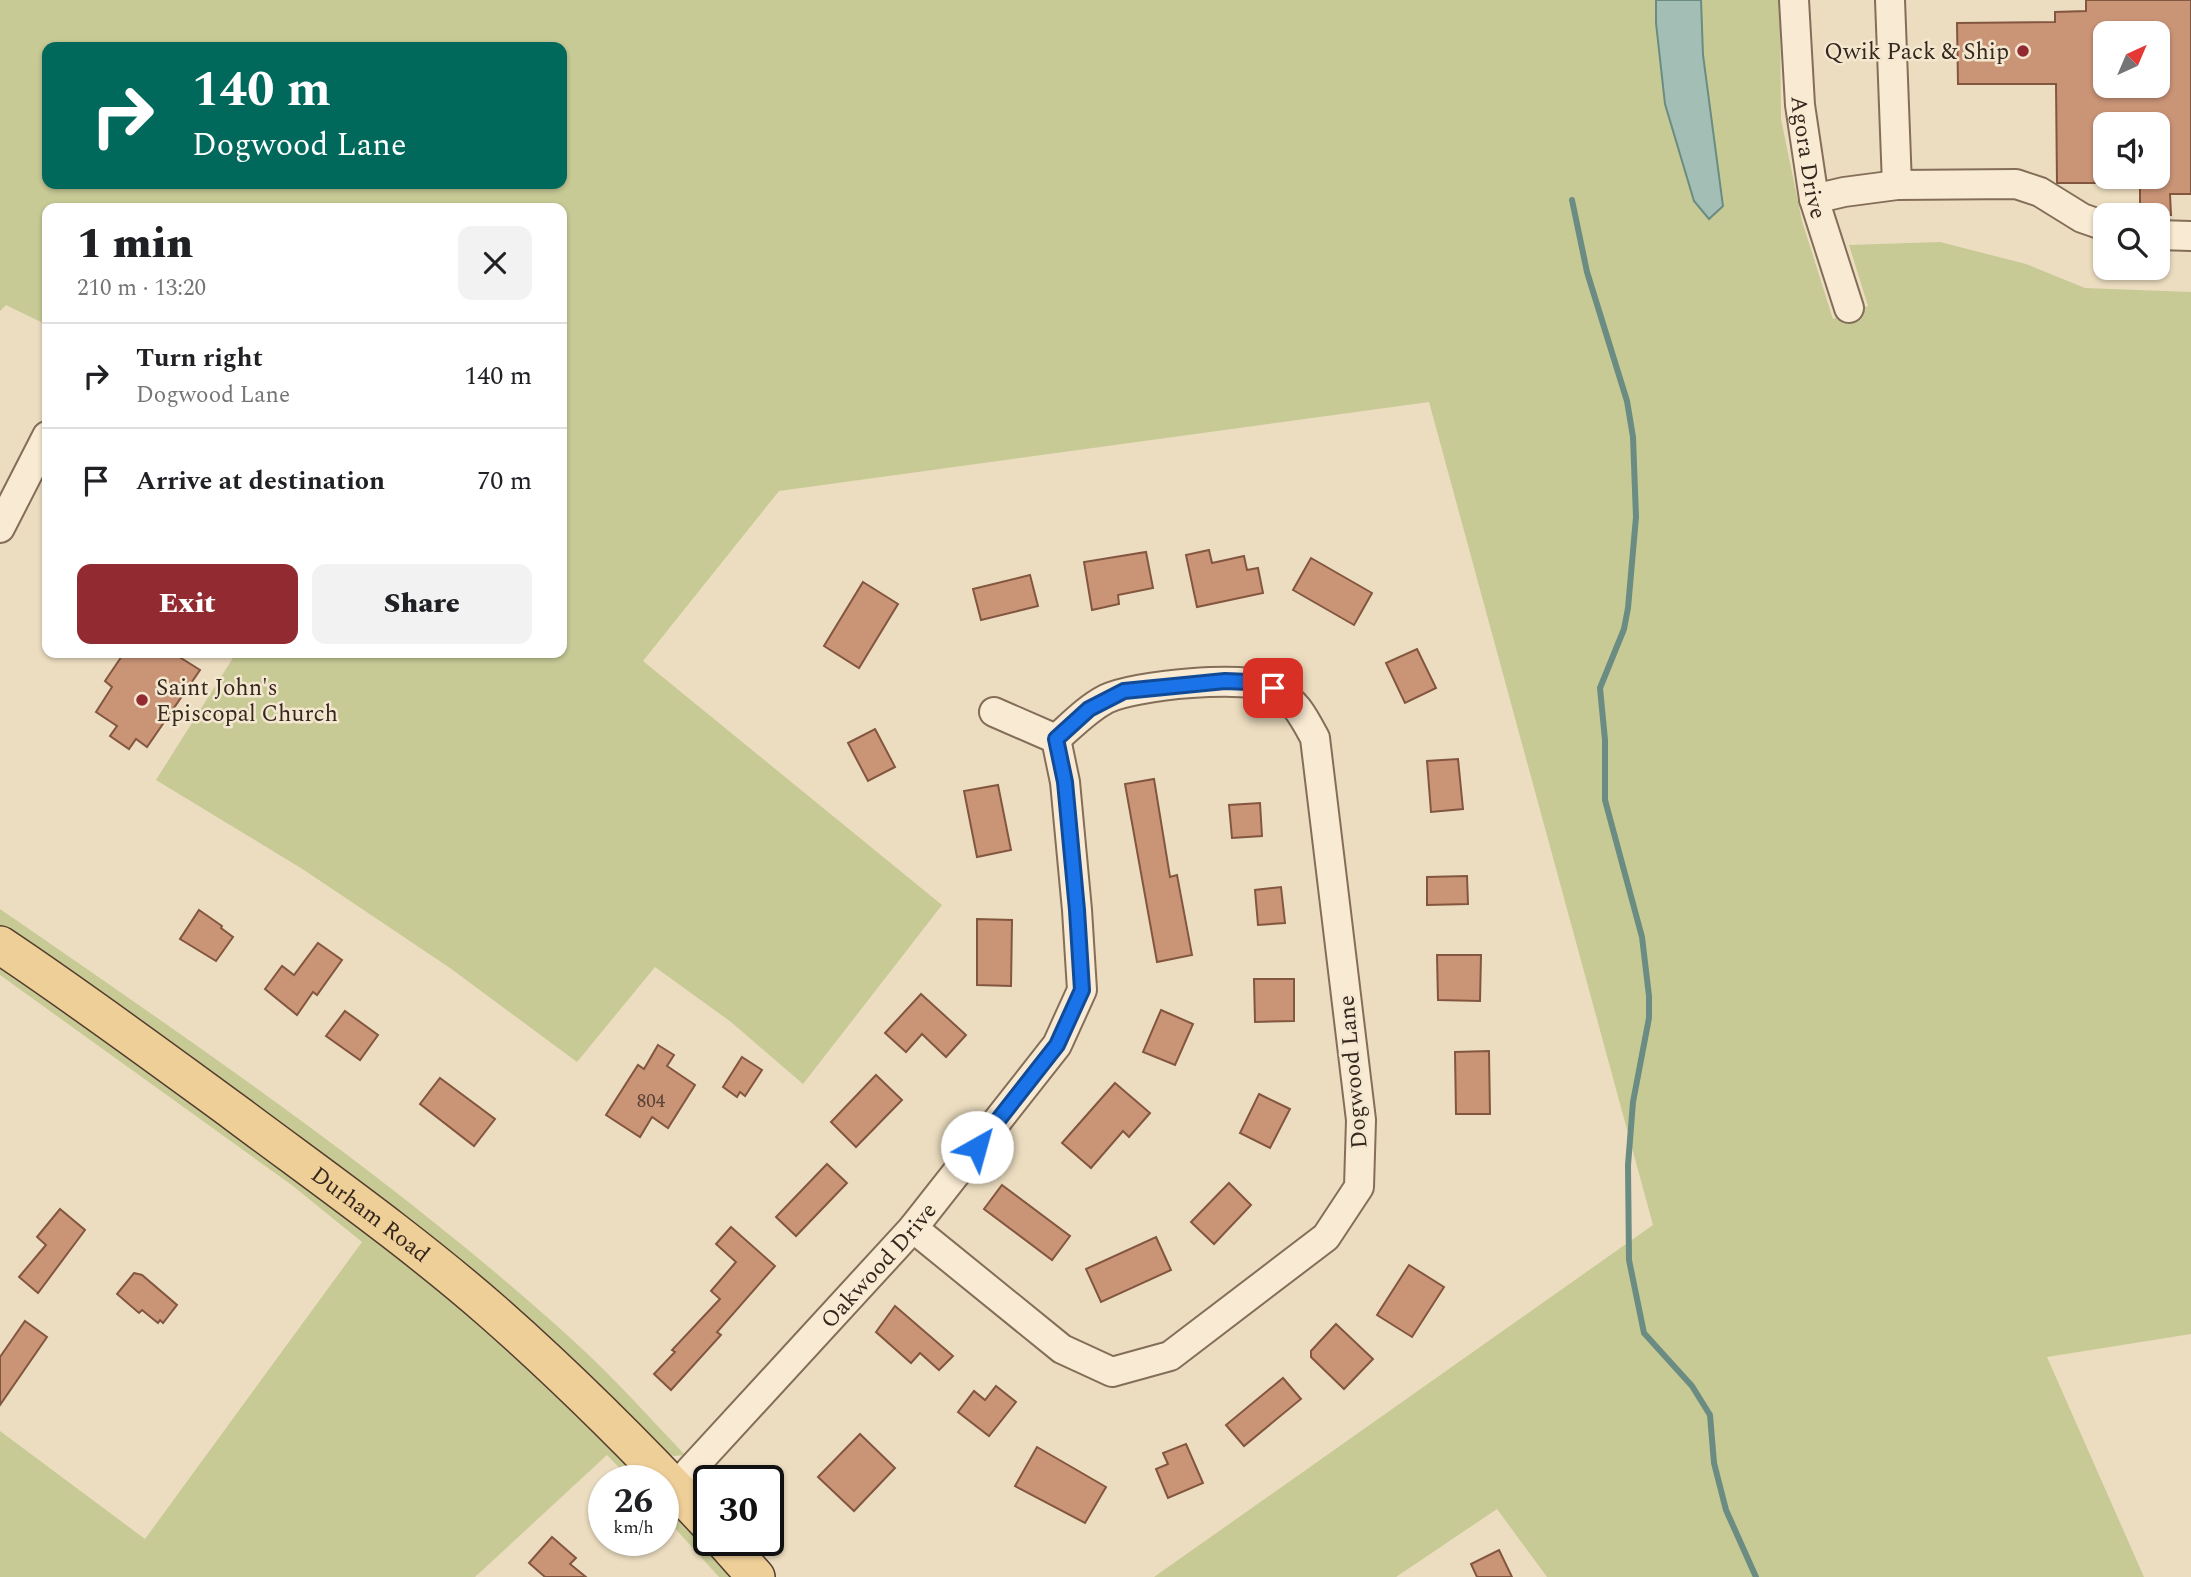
<!DOCTYPE html>
<html lang="en">
<head>
<meta charset="utf-8">
<style>
  :root { --surface:#fff; --page:#f2f2f2; --text:#202124; --muted:#757577; --line:#e0e0e0; --accent:#922a31 }
  body { margin:0; font-family:Spectral,serif; background:var(--page); color:var(--text); height:100vh; display:flex; flex-direction:column; font-size:26px; white-space:nowrap }
  * { box-sizing:border-box; margin:0 }
  p { font-size:23px; color:var(--muted) }
  .icon { flex:none; width:38px; height:38px; fill:none; stroke:currentColor; stroke-width:2; stroke-linecap:round; stroke-linejoin:round }
  .map { position:relative; flex:1; overflow:hidden }
  .details { position:absolute; left:42px; top:203px; width:525px; height:455px; display:flex; flex-direction:column; background:var(--surface); border-radius:14px; box-shadow:0 2px 5px #0004 }
  .details>* { flex:none }
  .guide { position:absolute; left:42px; top:42px; width:525px; height:147px; border-radius:14px; box-shadow:0 2px 5px #0004; background:#00695c; color:#fff; overflow:hidden }
  .needle { width:46px; rotate:44deg }
  .tools { position:absolute; left:2093px; top:21px; display:grid; gap:14px }
  .tools a { display:grid; place-items:center; width:77px; height:77px; border-radius:14px; background:var(--surface); box-shadow:0 2px 5px #0004; font-size:35px }
  .speed { position:absolute; left:588px; top:1465px; display:flex; gap:14px; font-size:35px; font-weight:700; text-align:center }
  .speed>* { display:grid; place-content:center; width:91px; height:91px; border-radius:50%; background:var(--surface); box-shadow:0 2px 5px #0004; line-height:1 }
  .speed small { font-size:18px; font-weight:400 }
  .speed .limit { border:4px solid #111; border-radius:10px; background:#fff; color:#111 }
  .pin { position:absolute; display:grid; place-items:center; width:60px; height:60px; color:#fff; margin:-30px; border-radius:14px; box-shadow:0 4px 10px #0006 }
  .me { position:absolute; width:77px; margin:-38px; rotate:38deg; stroke-linejoin:round; filter:drop-shadow(0 0 5px #0008) }
  .turn { display:flex; align-items:center; gap:24px; height:147px; padding:0 35px; font-size:32px }
  .turn .icon { width:91px; height:91px; stroke-width:2.5 }
  .turn b { display:block; font-size:49px; line-height:60px }
  .round { display:grid; place-items:center; flex:none; width:74px; height:74px; border-radius:14px; background:var(--page) }
  .head { display:flex; align-items:center; justify-content:space-between; height:119px; padding:0 35px }
  h1 { font-size:42px; font-weight:800; line-height:52px }
  .cta { display:flex; gap:14px; margin-top:auto; padding:14px 35px }
  .cta a { flex:1; height:80px; border-radius:14px; background:var(--accent); color:#fff; font-size:28px; font-weight:800; line-height:80px; text-align:center }
  .cta a+a { background:var(--page); color:var(--text) }
  ul { padding:0; list-style:none }
  li { display:flex; align-items:center; gap:21px; height:105px; padding:0 35px; border-top:2px solid var(--line) }
  li div { flex:1 }
  li b { display:block; font-size:26px }
  li em { font-style:normal }
  .map>svg:first-child { display:block }
</style>
</head>
<body>
<div class="map">
<svg width="2191" height="1577" viewBox="0 0 2191 1577">
  <rect width="100%" height="100%" fill="#ecddc0"/>
  <g fill="#c7ca95" fill-rule="evenodd">
    <path d="M0 0H1656V23L1665 104 1723 206 1703 55 1701 0H1780L1781 119 1802 221 1833 319 1868 306 1849 245 1940 242 2026 264 2085 288 2191 292V1334L2047 1357 2144 1577H1547L1497 1509 1396 1577H1154L1653 1225 1429 402 779 491 643 661 942 905 803 1084 731 1022 655 967 577 1062 450 968 304 870 156 780 236 653H562V208H47V325L6 305 0 311ZM47 47H562V184H47Z"/>
    <path d="M0 909C198 1046 400 1182 578 1345 616 1380 650 1418 685 1455L674 1456 665 1453 0 930Z"/>
    <polygon points="0,958 391,1245 654,1480 631,1480 607,1455 475,1577 0,1577 0,1431 145,1539 362,1242 293,1186 0,975"/>
    <polygon points="663,1490 740,1577 719,1577 663,1515"/>
  </g>
  <polygon fill="#a3bfb5" stroke="#6b8c82" stroke-width="2" points="1656,0 1701,0 1703,55 1723,206 1709,219 1694,201 1665,104 1656,23"/>
  <g fill="none" stroke-linecap="round" stroke-linejoin="round">
    <polyline stroke="#6b8c82" stroke-width="6" points="1572,200 1587,272 1627,401 1633,437 1636,517 1628,608 1624,629 1600,688 1605,740 1605,800 1642,937 1649,996 1649,1018 1633,1102 1628,1165 1629,1260 1644,1333 1692,1386 1710,1415 1714,1463 1726,1510 1756,1577"/>
  </g>
  <g fill="#ca9477" stroke="#83563f" stroke-width="2" fill-rule="evenodd">
    <path d="M2086 0H2191V194H2170L2171 215H2140V177H2158V124H2105V183H2057L2056 84H1958L1957 23 2055 22V12L2086 11ZM2105 33H2158V86H2105Z"/>
    <polygon points="1209,550 1212,563 1244,556 1247,570 1258,568 1263,593 1197,607 1186,555"/>
    <polygon points="1146,552 1153,588 1118,595 1119,604 1092,610 1084,562"/>
    <polygon points="1311,558 1372,593 1354,625 1293,590"/>
    <polygon points="1030,575 1038,606 981,620 973,589"/>
    <polygon points="863,582 898,604 859,668 824,646"/>
    <polygon points="1417,649 1436,688 1405,703 1386,663"/>
    <polygon points="124,653 173,653 200,670 147,747 136,739 129,749 110,736 117,726 96,712 112,687 105,681"/>
    <polygon points="875,729 895,767 868,781 848,743"/>
    <polygon points="1458,759 1463,809 1431,812 1427,761"/>
    <polygon points="1154,779 1170,877 1177,875 1192,955 1157,962 1125,784"/>
    <polygon points="998,785 1011,850 977,857 964,791"/>
    <polygon points="1260,803 1262,836 1232,838 1229,805"/>
    <polygon points="1467,876 1468,904 1427,905 1427,877"/>
    <polygon points="1281,887 1285,923 1258,925 1255,890"/>
    <polygon points="199,910 222,926 221,928 233,937 216,961 180,939"/>
    <polygon points="977,919 1012,920 1011,986 977,985"/>
    <polygon points="318,943 342,960 317,995 313,992 297,1015 265,989 282,966 294,975"/>
    <polygon points="1437,955 1481,955 1480,1001 1438,1000"/>
    <polygon points="1254,979 1294,979 1294,1021 1255,1022"/>
    <polygon points="921,994 966,1035 946,1057 922,1034 906,1052 885,1033"/>
    <polygon points="1161,1010 1193,1024 1175,1065 1143,1052"/>
    <polygon points="345,1011 378,1035 360,1060 326,1036"/>
    <polygon points="658,1045 674,1055 667,1066 695,1085 668,1128 652,1117 640,1137 606,1115 638,1065 644,1069"/>
    <polygon points="1489,1051 1490,1114 1456,1114 1455,1052"/>
    <polygon points="742,1057 762,1070 745,1096 740,1092 737,1097 723,1087"/>
    <polygon points="876,1075 902,1100 856,1147 831,1122"/>
    <polygon points="440,1078 495,1119 474,1146 420,1104"/>
    <polygon points="1115,1083 1150,1113 1129,1137 1123,1131 1091,1168 1062,1143"/>
    <polygon points="1259,1094 1290,1109 1270,1148 1240,1133"/>
    <polygon points="827,1164 847,1183 796,1236 776,1217"/>
    <polygon points="1229,1183 1251,1205 1214,1244 1191,1222"/>
    <polygon points="1002,1185 1070,1236 1052,1260 984,1209"/>
    <polygon points="60,1209 85,1230 38,1293 19,1277 46,1245 37,1237"/>
    <polygon points="731,1227 775,1266 717,1332 721,1335 671,1390 654,1374 675,1352 672,1350 720,1299 711,1291 736,1262 716,1244"/>
    <polygon points="1156,1237 1171,1270 1101,1302 1086,1269"/>
    <polygon points="1409,1265 1444,1287 1412,1337 1377,1315"/>
    <polygon points="134,1273 142,1275 177,1305 163,1323 160,1320 158,1323 142,1310 139,1313 117,1294"/>
    <polygon points="895,1306 953,1356 939,1370 920,1353 911,1363 876,1332"/>
    <polygon points="25,1321 47,1337 0,1405 0,1357"/>
    <polygon points="1336,1324 1373,1359 1344,1389 1311,1357 1311,1351"/>
    <polygon points="1283,1378 1301,1399 1244,1446 1226,1425"/>
    <polygon points="996,1386 1016,1402 989,1436 958,1412 974,1391 985,1400"/>
    <polygon points="860,1434 895,1468 854,1511 818,1477"/>
    <polygon points="1186,1444 1203,1483 1168,1498 1156,1469 1168,1464 1163,1453"/>
    <polygon points="1037,1447 1106,1487 1085,1523 1015,1486"/>
    <polygon points="552,1537 576,1558 570,1564 586,1577 545,1577 529,1563"/>
    <polygon points="1499,1550 1512,1577 1477,1577 1471,1564"/>
  </g>
  <g fill="none" stroke-linecap="round" stroke-linejoin="round">
    <g stroke="#856e59" stroke-width="32">
      <g id="minor">
        <path id="s1" d="M1794 0 1800 105 1814 199 1849 308"/>
        <polyline points="1890,0 1897,185"/>
        <polyline points="1814,199 1844,192 1897,185 2016,184 2040,192 2082,218 2105,226"/>
        <polyline points="2158,235 2191,236"/>
        <polyline points="0,528 47,436"/>
        <polyline points="994,712 1056,739"/>
        <path d="M913 1228 1062 1349 1112 1372 1170 1356 1326 1237 1359 1187 1361 1120 1315 738C1303 716 1297 703 1275 689 1249 674 1133 685 1106 699 1087 709 1072 725 1056 739"/>
        <path id="s2" d="M675 1487 913 1228 1057 1045 1082 990 1077 910 1065 782 1056 739"/>
      </g>
    </g>
    <g stroke="#533c2d" stroke-width="40">
      <g id="major">
        <path id="s3" d="M0 945C81 999 159 1057 237 1114 324 1179 412 1241 493 1312 569 1379 640 1450 709 1524"/>
        <polyline points="723,1540 756,1577"/>
      </g>
    </g>
    <use href="#minor" stroke="#f8ead3" stroke-width="28"/>
    <use href="#major" stroke="#efcf98" stroke-width="37"/>
  </g>
  <g fill="none" stroke-linecap="round" stroke-linejoin="round">
    <g stroke="#114b97" stroke-width="18">
      <polyline id="route" points="977,1147 1057,1045 1082,990 1077,910 1065,782 1056,739 1089,709 1124,691 1225,681 1249,682 1273,688"/>
    </g>
    <use href="#route" stroke="#1a73e8" stroke-width="12"/>
  </g>
  <g fill="#922a31" stroke="#f4e7d0" stroke-width="2.5">
    <circle cx="2023" cy="51" r="7"/>
    <circle cx="142" cy="700" r="7"/>
  </g>
  <g text-anchor="middle" stroke-width="5" stroke-linejoin="round" paint-order="stroke">
    <g font-size="19" fill="#5a4234">
      <text x="651" y="1107">804</text>
    </g>
    <g font-size="23" fill="#35271d" stroke="#f4e7d0" text-anchor="end">
      <text x="2009" y="59">Qwik Pack &amp; Ship</text>
      <text x="156" y="695" text-anchor="start">Saint John's<tspan x="156" dy="26">Episcopal Church</tspan></text>
    </g>
    <g font-size="23" fill="#35271d" stroke="#f4e7d0">
      <text dy="8" stroke="none"><textPath href="#s1" startOffset="158">Agora Drive</textPath></text>
      <text transform="translate(1352 1072) rotate(-95)" y="8">Dogwood Lane</text>
      <text dy="8" stroke="none"><textPath href="#s3" startOffset="458">Durham Road</textPath></text>
      <text dy="8" stroke="none"><textPath href="#s2" startOffset="301">Oakwood Drive</textPath></text>
    </g>
  </g>
</svg>
<div class="tools">
<a><svg class="needle" viewBox="-14 -14 28 28"><path d="M0-13l5 13h-10z" fill="#e53935"/><path d="M0 13l5-13h-10z" fill="#757577"/></svg></a>
<a><svg class="icon" aria-label="sound" viewBox="0 0 24 24"><path d="M4 9h4l5-4v14l-5-4H4zM17 9q2 3 0 6"/></svg></a>
<a><svg class="icon" aria-label="search" viewBox="0 0 24 24"><circle cx="10" cy="10" r="6"/><path d="M15 15l6 6"/></svg></a>
</div>
<div class="speed"><div>26<small>km/h</small></div><div class="limit">30</div></div>
<div class="pin" style="left:1273px;top:688px;background:#d93025"><svg class="icon" aria-label="arrive" viewBox="0 0 24 24"><path d="M6 21V4h12l-3 4 3 4H6"/></svg></div>
<svg class="me" style="left:977px;top:1147px" viewBox="-20 -20 40 40"><circle r="19" fill="#fff"/><path d="M0-13L10 11 0 6-10 11z" fill="#1a73e8"/></svg>
<div class="guide">
<div class="turn"><svg class="icon" aria-label="right" viewBox="0 0 24 24"><path d="M7 20v-9h11M14 6l5 5-5 5"/></svg><div><b>140 m</b>Dogwood Lane</div></div>
</div>
<section class="details">
<div class="head"><div><h1>1 min</h1><p>210 m · 13:20</p></div><a class="round"><svg class="icon" aria-label="close" viewBox="0 0 24 24"><path d="M6 6l12 12M18 6L6 18"/></svg></a></div>
<ul>
<li><svg class="icon" aria-label="right" viewBox="0 0 24 24"><path d="M7 20v-9h11M14 6l5 5-5 5"/></svg><div><b>Turn right</b><p>Dogwood Lane</p></div><em>140 m</em></li>
<li><svg class="icon" aria-label="arrive" viewBox="0 0 24 24"><path d="M6 21V4h12l-3 4 3 4H6"/></svg><div><b>Arrive at destination</b></div><em>70 m</em></li>
</ul>
<div class="cta"><a>Exit</a><a>Share</a></div>
</section>
</div>
</body>
</html>
